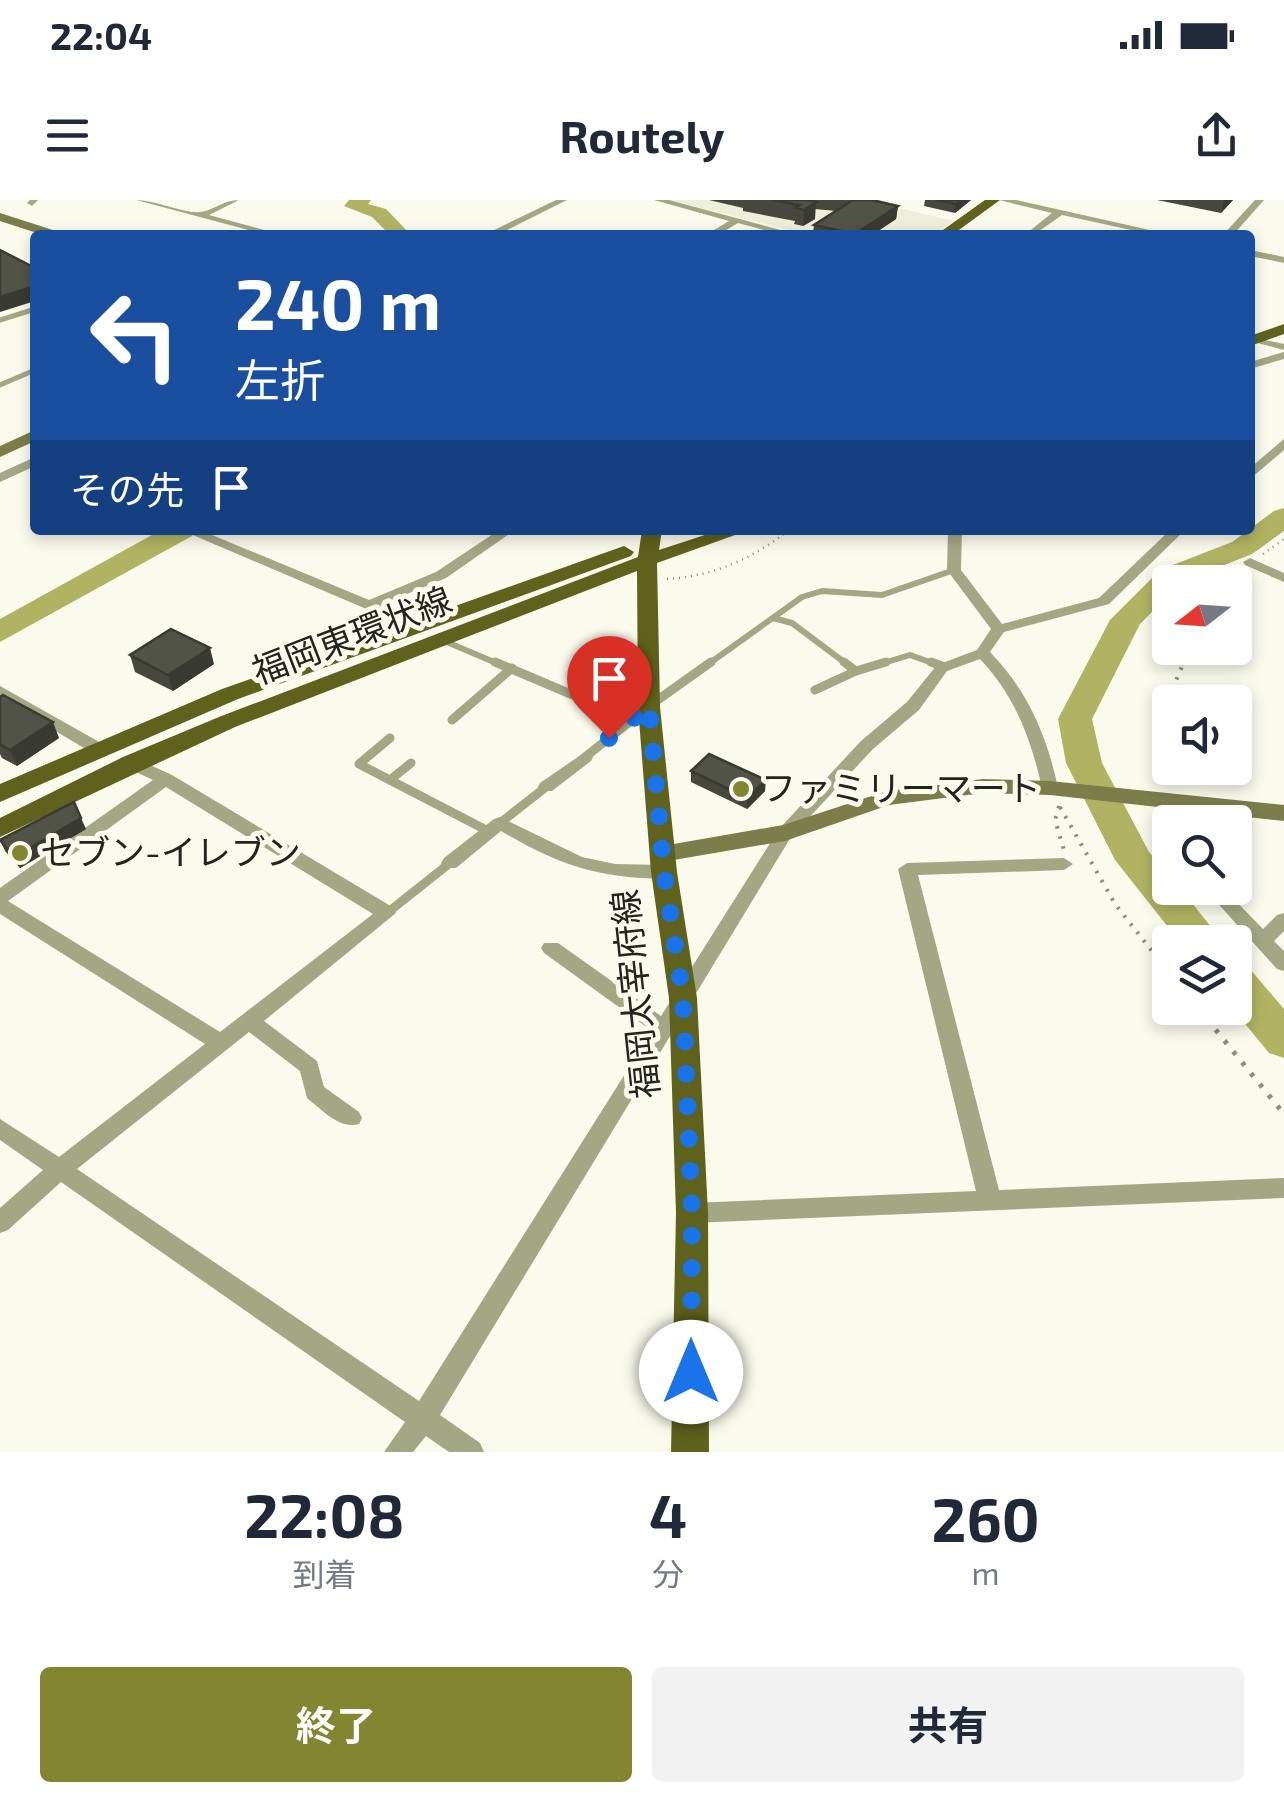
<!DOCTYPE html>
<html lang="ja">
<head>
<meta charset="utf-8">
<style>
  :root { --surface:#fff; --page:#f2f2f3; --text:#1f2937; --muted:#747a83; --accent:#828630 }
  body { margin:0; font-family:"Exo 2","Noto Sans JP",sans-serif; background:var(--page); color:var(--text); height:100vh; display:flex; flex-direction:column; font-size:38px; white-space:nowrap }
  * { box-sizing:border-box; margin:0 }
  p { font-size:32px; color:var(--muted) }
  .icon { flex:none; width:55px; height:55px; fill:none; stroke:currentColor; stroke-width:2; stroke-linecap:round; stroke-linejoin:round }
  .map { position:relative; height:1252px; overflow:hidden }
  .panel { display:flex; flex-direction:column; background:var(--surface); flex:1 }
  .panel>* { flex:none }
  .hud { position:absolute; left:30px; top:30px; width:1225px; height:305px; border-radius:10px; box-shadow:0 5px 15px #0003; background:#1a4fa0; color:#fff; overflow:hidden }
  .needle { width:65px; rotate:253deg }
  .fabs { position:absolute; left:1152px; top:365px; display:grid; gap:20px }
  .fabs a { display:grid; place-items:center; width:100px; height:100px; border-radius:10px; background:var(--surface); box-shadow:0 5px 15px #0003; font-size:50px }
  .pin { position:absolute; display:grid; place-items:center; width:85px; height:85px; color:#fff; margin:-102px -42px; border-radius:50% 50% 50% 0; rotate:-45deg; box-shadow:0 0 10px #0007 }
  .pin .icon { rotate:45deg }
  .me { position:absolute; width:110px; margin:-55px; rotate:0deg; stroke-linejoin:round; filter:drop-shadow(0 0 8px #0008) }
  .turn { display:flex; align-items:center; gap:35px; height:210px; padding:0 40px; font-size:45px }
  .turn .icon { width:130px; height:130px; stroke-width:2.5 }
  .turn b { display:block; font-size:70px; line-height:85px }
  .then { display:flex; align-items:center; height:95px; padding:0 40px; background:#0003; gap:20px; font-size:38px }
  .eta { display:flex; justify-content:space-evenly; align-items:center; height:170px; text-align:center }
  .eta b { font-size:60px; font-weight:700; line-height:70px }
  .button { display:flex; gap:20px; margin-top:auto; padding:20px 40px }
  .button a { flex:1; height:115px; border-radius:10px; background:var(--accent); color:#fff; font-size:40px; font-weight:700; line-height:115px; text-align:center }
  .button a+a { background:var(--page); color:var(--text) }
  .status { display:flex; justify-content:space-between; align-items:center; height:70px; padding:0 50px; background:var(--surface); direction:ltr }
  .status svg { height:28px; fill:currentColor }
  header { display:flex; justify-content:space-between; align-items:center; height:130px; padding:0 40px; background:var(--surface); font-size:45px; font-weight:700 }
  .map>svg:first-child { display:block }
</style>
</head>
<body>
<div class="status"><b>22:04</b><svg viewBox="0 0 49 12"><path d="M0 12V9h3v3zM5 12V6h3v6zM10 12V3h3v9zM15 12V0h3v12zM26 1h20v11H26zM47 4h2v5h-2z"/></svg></div>
<header><svg class="icon" aria-label="menu" viewBox="0 0 24 24"><path d="M4 6h16M4 12h16M4 18h16"/></svg>Routely<svg class="icon" aria-label="share" viewBox="0 0 24 24"><path d="M12 15V3M7 8l5-5 5 5M5 13v7h14v-7"/></svg></header>
<div class="map">
<svg width="1284" height="1252" viewBox="0 0 1284 1252">
  <rect width="100%" height="100%" fill="#fafbec"/>
  <polygon fill="#edefd9" points="670,0 886,0 882,4 954,21 935,35 808,35"/>
  <g fill="none" stroke-linecap="round" stroke-linejoin="round">
    <g fill="#b0b462" fill-rule="evenodd">
      <polygon points="349,0 371,0 368,4 386,9 411,35 390,35 372,17 344,6"/>
      <polygon points="1284,308 1284,331 1252,354 1182,382 1170,382 1170,394 1140,424 1092,519 1102,563 1149,652 1170,676 1170,688 1180,688 1223,742 1180,742 1115,660 1066,563 1058,519 1110,420 1160,370 1232,342 1274,311"/>
      <polygon points="161,330 196,330 192,336 0,442 0,419"/>
      <polygon points="1235,765 1250,769 1284,809 1284,858 1269,853 1232,808"/>
    </g>
    <g stroke="#8d8d83" stroke-width="2.5" stroke-dasharray="1 5" stroke-linecap="butt">
      <polyline points="1263,354 1284,339"/>
      <path d="M667 379C714 376 752 359 789 330"/>
      <polyline points="1225,382 1239,370"/>
      <polyline points="1183,465 1190,448"/>
    </g>
    <g stroke="#8d8d83" stroke-width="4" stroke-dasharray="2.5 8" stroke-linecap="butt">
      <polyline points="1163,581 1160,518 1184,462"/>
      <polyline points="1059,606 1055,620 1064,650"/>
      <polyline points="1060,607 1115,704 1170,774"/>
    </g>
    <polyline stroke="#8d8d83" stroke-width="5" stroke-dasharray="4 10" stroke-linecap="butt" points="1198,808 1284,914"/>
    <g stroke="#a4a784" stroke-width="5">
      <polyline points="0,120 35,109"/>
      <polyline points="0,185 35,170"/>
    </g>
    <g stroke="#a4a784" stroke-width="6">
      <polyline points="773,418 792,423 848,465"/>
      <polyline points="442,440 501,465"/>
      <polyline points="707,465 802,397 822,391 882,395 954,370"/>
      <polyline points="877,465 910,455 938,465"/>
    </g>
    <g stroke="#a4a784" stroke-width="9">
      <polyline points="495,462 632,520 585,557"/>
      <polyline points="844,462 856,471 886,462"/>
      <polyline points="931,462 945,467"/>
      <polyline points="815,490 856,471"/>
      <polyline points="652,504 711,462"/>
      <polyline points="452,520 512,468"/>
      <polyline points="390,538 359,564 490,632"/>
      <polyline points="390,580 411,563"/>
      <polyline points="500,623 546,587"/>
      <polyline points="387,713 450,663"/>
    </g>
    <g fill="#a4a784" fill-rule="evenodd">
      <polygon points="30,0 38,0 32,6 27,3"/>
      <path d="M136 0C155 0 185 14 200 12 215 10 224 0 239 0L209 15 283 35H267Z"/>
      <polygon points="556,0 567,0 497,35 484,35"/>
      <polygon points="654,0 669,0 799,35 783,35 738,23 718,35 706,35 729,21"/>
      <polygon points="999,0 1016,0 1172,35 1154,35 1062,15 1035,34 1030,31 1032,29 1052,13"/>
      <polygon points="1255,0 1264,0 1233,35 1223,35"/>
      <polygon points="1250,50 1284,57 1284,63 1250,56"/>
      <polygon points="1250,137 1284,144 1284,150 1250,141"/>
      <polygon points="1284,152 1284,159 1250,169 1250,162"/>
      <polygon points="1284,239 1284,250 1250,279 1250,268"/>
      <polygon points="35,257 35,266 0,282 0,273"/>
      <polygon points="181,330 200,330 369,400 436,372 499,330 515,330 446,378 380,405 395,414 406,430 399,434 394,433 385,420 364,408"/>
      <path d="M948 330H962L961 370 1002 424 1099 398 1170 330H1185L1109 404 1004 432 990 452C1028 491 1047 536 1058 588L1056 592 1050 594 1042 588C1031 539 1015 496 980 459L947 471 919 510 873 549 791 637 440 1215 480 1243 484 1252H449L426 1236 413 1252H384L405 1222 61 982 8 1030 0 1033V1008L43 970 0 940V919L59 957 205 844 0 714V688L153 580 125 567 123 563 131 558 137 559 172 575 394 708 396 713 264 821 317 861 324 887 359 912 362 918 359 924C340 930 321 909 307 898L300 871 249 832 77 969 419 1201 652 831 544 753 541 748 544 743H558L661 816 779 629 861 541 907 502 937 465 977 450 991 429 947 370ZM166 587 373 714 220 832 8 701Z"/>
      <polygon points="1250,358 1284,373 1284,382 1245,365 1243,362"/>
      <polygon points="0,486 101,543 103,547 95,552 89,551 0,498"/>
      <polygon points="585,552 591,553 593,557 591,561 552,591 540,591 538,587 540,583"/>
      <polygon points="1169,595 1178,601 1185,622 1170,622 1170,625 1160,601"/>
      <path d="M500 617 582 657 615 664 664 665 670 667 673 672 670 677 664 679C598 678 558 665 501 631L456 668H444L441 663 444 658 494 619Z"/>
      <polygon points="1064,658 1073,664 1064,670 918,675 999,990 1284,978 1284,998 692,1023 684,1020 681,1013 684,1006 692,1003 976,991 898,669 907,663"/>
      <polygon points="1204,688 1223,688 1263,729 1277,715 1284,713 1284,731 1274,741 1284,751 1284,771 1277,769"/>
    </g>
    <g fill="#7b7e4b" fill-rule="evenodd">
      <polygon points="0,13 59,32 61,35 43,35 0,21"/>
      <polygon points="35,230 35,241 0,257 0,246"/>
      <polygon points="983,579 1050,581 1284,605 1284,621 1050,595 983,593 889,605 785,641 662,662 651,654 662,646 783,625 887,591"/>
    </g>
    <g fill="#5f621c" fill-rule="evenodd">
      <polygon points="985,0 1000,0 952,35 936,35"/>
      <polygon points="1284,124 1284,134 1250,146 1250,136"/>
      <polygon points="642,330 662,330 659,350 720,330 749,330 657,363 660,507 677,672 697,798 708,1013 709,1252 671,1252 676,1013 669,798 651,672 638,507 637,371 235,527 0,637 0,618 123,557 219,517 638,357"/>
      <polygon points="624,346 634,352 631,356 238,499 0,602 0,584 222,489"/>
    </g>
  </g>
  <g fill="#47473d">
    <polygon points="709,0 851,0 850,2 898,6 896,19 872,35 813,35 814,25 836,11 815,9 815,19 803,26 794,24 795,21 743,11 743,8"/>
    <polygon points="925,0 971,0 955,13 924,6"/>
    <polygon points="1157,0 1233,0 1221,13"/>
    <polygon points="130,455 214,464 173,491 135,472"/>
    <polygon points="0,497 59,538 17,566 2,558 0,554"/>
    <polygon points="691,571 765,591 747,609 691,582"/>
    <polygon points="86,629 20,668 5,651 0,640"/>
  </g>
  <g fill="#393a32">
    <polygon points="963,0 971,0 955,13 956,4"/>
    <polygon points="1224,0 1233,0 1221,13"/>
    <polygon points="816,2 815,19 803,26 804,10"/>
    <polygon points="898,6 896,19 872,35 855,35"/>
    <polygon points="35,86 35,101 0,112 0,97"/>
    <polygon points="210,448 214,464 173,491 168,475"/>
    <polygon points="53,522 59,538 17,566 10,550"/>
    <polygon points="766,580 765,591 747,609 747,598"/>
    <polygon points="81,618 86,629 20,668 14,657"/>
  </g>
  <g fill="#525347" stroke="#393a32" stroke-width="2.5">
    <polygon points="772,0 807,0 816,2 804,10 796,8 800,5"/>
    <polygon points="853,0 872,0 898,6 855,34 814,25"/>
    <polygon points="937,0 963,0 956,4"/>
    <polygon points="0,50 35,68 35,86 0,97"/>
    <polygon points="171,429 210,448 168,475 130,455"/>
    <polygon points="3,495 53,522 10,550 0,544 0,497"/>
    <polygon points="709,554 766,580 747,598 691,571"/>
    <polygon points="74,602 81,618 14,657 0,640"/>
  </g>
  <g fill="none" stroke-linecap="round" stroke-linejoin="round">
    <polyline stroke="#1a73e8" stroke-width="18" stroke-dasharray="0 32.4" points="609,538 649,506 664,672 683,798 692,1013 691,1172"/>
  </g>
  <g fill="#828630" stroke="#fafbec" stroke-width="4">
    <circle cx="741" cy="589" r="10"/>
    <circle cx="20" cy="653" r="10"/>
  </g>
  <g text-anchor="middle" stroke-width="10" stroke-linejoin="round" paint-order="stroke">
    <g font-size="35" fill="#24241f" stroke="#fafbec">
      <text transform="translate(352 436) rotate(-21)" y="12">福岡東環状線</text>
      <text transform="translate(636 794) rotate(-96)" y="12">福岡太宰府線</text>
    </g>
    <g font-size="35" fill="#24241f" stroke="#fafbec" text-anchor="start">
      <text x="761" y="601">ファミリーマート</text>
      <text x="40" y="665">セブン-イレブン</text>
    </g>
  </g>
</svg>
<div class="fabs">
<a><svg class="needle" viewBox="-14 -14 28 28"><path d="M0-13l5 13h-10z" fill="#e53935"/><path d="M0 13l5-13h-10z" fill="#747a83"/></svg></a>
<a><svg class="icon" aria-label="sound" viewBox="0 0 24 24"><path d="M4 9h4l5-4v14l-5-4H4zM17 9q2 3 0 6"/></svg></a>
<a><svg class="icon" aria-label="search" viewBox="0 0 24 24"><circle cx="10" cy="10" r="6"/><path d="M15 15l6 6"/></svg></a>
<a><svg class="icon" aria-label="layers" viewBox="0 0 24 24"><path d="M12 4l9 5-9 5-9-5zM3 14l9 5 9-5"/></svg></a>
</div>
<div class="pin" style="left:609px;top:538px;background:#d93025"><svg class="icon" aria-label="arrive" viewBox="0 0 24 24"><path d="M6 21V4h12l-3 4 3 4H6"/></svg></div>
<svg class="me" style="left:691px;top:1172px" viewBox="-20 -20 40 40"><circle r="19" fill="#fff"/><path d="M0-13L10 11 0 6-10 11z" fill="#1a73e8"/></svg>
<div class="hud">
<div class="turn"><svg class="icon" aria-label="left" viewBox="0 0 24 24"><path d="M17 20v-9H6M10 6l-5 5 5 5"/></svg><div><b>240 m</b>左折</div></div>
<div class="then">その先<svg class="icon" aria-label="arrive" viewBox="0 0 24 24"><path d="M6 21V4h12l-3 4 3 4H6"/></svg></div>
</div>
</div>
<section class="panel">
<div class="eta">
<div><b>22:08</b><p>到着</p></div>
<div><b>4</b><p>分</p></div>
<div><b>260</b><p>m</p></div>
</div>
<div class="button"><a>終了</a><a>共有</a></div>
</section>
</body>
</html>
